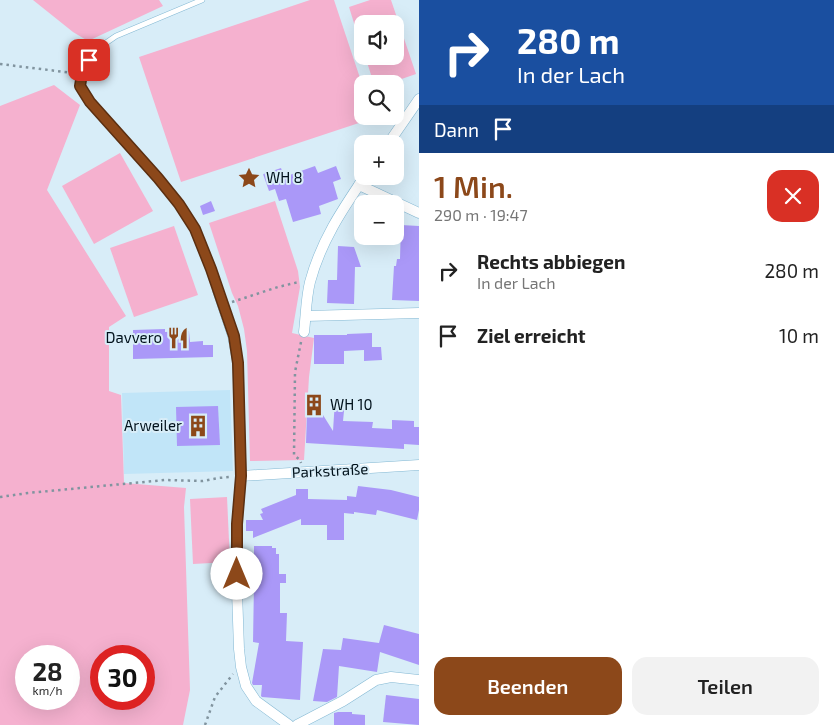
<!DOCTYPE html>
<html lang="de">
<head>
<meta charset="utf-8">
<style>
  :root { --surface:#fff; --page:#f2f2f2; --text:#222; --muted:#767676; --accent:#8c481a }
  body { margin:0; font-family:"Exo 2",sans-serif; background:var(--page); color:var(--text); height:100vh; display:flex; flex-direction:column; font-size:19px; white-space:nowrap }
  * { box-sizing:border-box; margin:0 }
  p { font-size:16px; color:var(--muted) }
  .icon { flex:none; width:28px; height:28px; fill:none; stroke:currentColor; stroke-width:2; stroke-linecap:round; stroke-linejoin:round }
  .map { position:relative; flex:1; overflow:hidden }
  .side { display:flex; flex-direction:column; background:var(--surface); width:415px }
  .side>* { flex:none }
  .banner { background:#1a4fa0; color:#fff; overflow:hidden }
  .tools { position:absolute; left:354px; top:15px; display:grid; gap:10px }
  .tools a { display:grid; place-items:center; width:50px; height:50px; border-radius:10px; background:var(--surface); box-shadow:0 5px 20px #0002; font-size:25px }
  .speed { position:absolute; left:15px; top:645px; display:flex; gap:10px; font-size:25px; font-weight:700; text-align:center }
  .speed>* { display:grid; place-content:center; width:65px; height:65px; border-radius:50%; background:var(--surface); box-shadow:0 5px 20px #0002; line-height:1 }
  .speed small { font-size:12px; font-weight:400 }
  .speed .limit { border:8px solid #d22; background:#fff; color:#111 }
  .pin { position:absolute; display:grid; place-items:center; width:42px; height:42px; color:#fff; margin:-21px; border-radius:10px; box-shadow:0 2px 8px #0006 }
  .me { position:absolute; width:55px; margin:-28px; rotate:0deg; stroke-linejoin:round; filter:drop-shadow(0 0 4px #0008) }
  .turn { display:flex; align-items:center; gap:18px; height:105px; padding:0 15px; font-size:22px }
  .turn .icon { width:65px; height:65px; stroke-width:2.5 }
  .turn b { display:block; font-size:35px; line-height:42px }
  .then { display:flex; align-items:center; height:48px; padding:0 15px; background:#0003; gap:10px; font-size:19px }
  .round { display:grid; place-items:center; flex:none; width:52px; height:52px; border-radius:15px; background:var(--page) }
  .headline { display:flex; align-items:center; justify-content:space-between; height:85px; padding:0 15px }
  h1 { font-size:30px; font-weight:600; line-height:38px; color:var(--accent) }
  .cta { display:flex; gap:10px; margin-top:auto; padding:10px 15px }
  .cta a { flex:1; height:58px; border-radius:15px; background:var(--accent); color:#fff; font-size:20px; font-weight:600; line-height:58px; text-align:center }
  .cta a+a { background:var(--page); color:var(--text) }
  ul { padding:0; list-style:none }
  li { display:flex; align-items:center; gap:15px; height:65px; padding:0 15px }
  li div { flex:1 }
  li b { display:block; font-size:19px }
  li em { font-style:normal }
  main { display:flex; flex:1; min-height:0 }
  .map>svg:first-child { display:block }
</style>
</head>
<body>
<main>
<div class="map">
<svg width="419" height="725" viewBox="0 0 419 725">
  <rect width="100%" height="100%" fill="#d8edf8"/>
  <polygon fill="#c1e5f8" points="230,390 233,471 124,474 122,393"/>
  <g fill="#f5b1cf" fill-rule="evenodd">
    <polygon points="33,0 159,0 163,6 88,41 73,32"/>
    <polygon points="310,0 334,0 362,84 362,116 373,116 374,118 181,182 139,57"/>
    <polygon points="370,0 391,0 416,74 387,84 374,84 365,56 395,56 395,24 362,24 362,49 349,7"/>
    <path d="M54 85 80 105 47 190 126 316 109 327V391L121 395 124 483 186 488 184 507 190 690 183 725H0V106ZM26 656H69V699H26ZM101 656H144V699H101Z"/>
    <polygon points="120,153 153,211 94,244 62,186"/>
    <polygon points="275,201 298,271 300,287 292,333 314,338 309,377 304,460 250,461 247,351 244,329 238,306 232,293 209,223"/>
    <polygon points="174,226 198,295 134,317 110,248"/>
    <polygon points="227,497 230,562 193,564 190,499"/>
  </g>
  <g fill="#aa98f8">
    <polygon points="315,166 318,173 336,166 341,179 333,182 338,199 319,206 321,214 293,222 286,199 279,201 275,189 269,191 263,174 281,168 284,177"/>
    <polygon points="211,201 215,211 203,215 200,206"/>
    <polygon points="401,225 419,226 419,301 392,300 394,266 396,266 397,259 400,259"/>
    <polygon points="338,246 354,247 361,267 355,267 354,304 327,303 328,280 337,280"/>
    <polygon points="165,329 165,332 189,331 190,342 203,341 203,345 213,345 213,357 133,359 133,330"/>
    <polygon points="372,333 372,347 381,347 382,360 364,361 364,350 344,351 344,364 314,364 314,335 347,335 347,334"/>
    <polygon points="335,400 345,401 343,421 373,422 372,428 392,429 392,420 414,421 414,427 419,427 419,445 404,444 404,449 306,443 307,414 323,415 333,431"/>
    <polygon points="218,406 220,445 177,446 176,407"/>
    <polygon points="358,486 391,490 419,497 419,510 417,520 377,510 376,515 354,512 354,514 344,513 344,540 327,540 327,525 301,525 301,519 253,538 253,531 246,531 246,520 263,520 260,514 263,513 261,509 296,495 296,489 308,489 308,499 347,500 347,496 356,497"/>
    <polygon points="254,546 272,546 272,548 276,548 276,554 279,554 279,574 286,574 286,583 280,583 280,613 287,613 286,641 303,642 300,700 262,697 261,696 262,685 253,685 252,683 259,643 253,642 254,583 252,583 252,573 254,573"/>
    <polygon points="384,625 419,634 419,665 380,652 377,672 339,666 337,697 327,702 313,701 323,649 341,650 343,638 379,643"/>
    <polygon points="386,695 419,699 419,725 383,722"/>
    <polygon points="338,712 352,712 352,714 365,715 365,725 334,725 334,713"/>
  </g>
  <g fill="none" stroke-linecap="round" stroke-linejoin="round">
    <g stroke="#83b8d3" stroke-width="6">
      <path id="lane" d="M202 0 116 36 100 47 89 60 82 74 80 86C108 129 148 162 179 203 198 229 208 261 218 291"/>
    </g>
    <g stroke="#83b8d3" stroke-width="11">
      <g id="street">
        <polyline points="388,144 419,99"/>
        <polyline points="359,185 419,213"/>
        <polyline points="218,291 233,336 238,363 241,476 237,524 237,591 239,649 241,667 246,686 256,701 289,725"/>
        <polyline points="306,316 419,313"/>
        <path d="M304 332C306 315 306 298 310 282 321 241 342 210 365 176"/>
        <polyline points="241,476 419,465"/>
        <polyline points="297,725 343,701 376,680 391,677 419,680"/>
      </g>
    </g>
    <g stroke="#81949f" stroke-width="2.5" stroke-dasharray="2.5 4" stroke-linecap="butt">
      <polyline points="0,64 73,73"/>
      <polyline points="232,302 278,287 299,282"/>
      <polyline points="301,342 295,372 294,455 300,460 301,463"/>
      <polyline points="0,497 28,493 165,480 203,481 218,478 230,477"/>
      <polyline points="205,725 215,697 233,674"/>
    </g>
    <use href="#lane" stroke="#fff" stroke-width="5"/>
    <use href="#street" stroke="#fff" stroke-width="10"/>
  </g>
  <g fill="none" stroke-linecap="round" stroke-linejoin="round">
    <g stroke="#5b2f11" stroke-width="12">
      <polyline id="route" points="89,60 82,74 80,86 90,102 158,178 179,204 195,229 211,269 234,336 238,363 241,476 237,524 237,574"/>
    </g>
    <use href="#route" stroke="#8c481a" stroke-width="9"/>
  </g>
  <defs>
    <g id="sight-bare" transform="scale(1.725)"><path d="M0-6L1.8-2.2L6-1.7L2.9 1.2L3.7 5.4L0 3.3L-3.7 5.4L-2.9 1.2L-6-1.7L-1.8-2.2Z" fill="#8c481a" stroke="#d8edf8" stroke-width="2.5" paint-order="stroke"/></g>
    <g id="restaurant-bare" transform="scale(1.725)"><path d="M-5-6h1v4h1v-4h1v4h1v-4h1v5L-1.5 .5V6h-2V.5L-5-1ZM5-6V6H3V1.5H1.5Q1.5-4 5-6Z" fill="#8c481a" stroke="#d8edf8" stroke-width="2.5" paint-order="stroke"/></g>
    <g id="building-bare" transform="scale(1.725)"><path d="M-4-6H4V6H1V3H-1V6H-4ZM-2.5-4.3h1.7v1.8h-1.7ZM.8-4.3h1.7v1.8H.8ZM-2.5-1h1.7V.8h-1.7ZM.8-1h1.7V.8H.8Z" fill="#8c481a" stroke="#d8edf8" stroke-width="2.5" paint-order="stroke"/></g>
  </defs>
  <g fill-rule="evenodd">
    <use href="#sight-bare" x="249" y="178"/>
    <use href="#restaurant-bare" x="178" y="338"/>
    <use href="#building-bare" x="314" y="405"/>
    <use href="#building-bare" x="198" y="426"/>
  </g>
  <g text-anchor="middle" stroke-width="4" stroke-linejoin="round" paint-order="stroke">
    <g font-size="15" fill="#00111b" stroke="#d8edf8" text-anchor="start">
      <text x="266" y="183">WH 8</text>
      <text x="162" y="343" text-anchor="end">Davvero</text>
      <text x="330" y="410">WH 10</text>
      <text x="182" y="431" text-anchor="end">Arweiler</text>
    </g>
    <g font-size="15" fill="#00111b" stroke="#d8edf8">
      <text transform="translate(330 471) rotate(-3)" y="5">Parkstraße</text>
    </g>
  </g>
</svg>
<div class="tools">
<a><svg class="icon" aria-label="sound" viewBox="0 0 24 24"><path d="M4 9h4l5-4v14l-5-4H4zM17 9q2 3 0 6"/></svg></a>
<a><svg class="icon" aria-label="search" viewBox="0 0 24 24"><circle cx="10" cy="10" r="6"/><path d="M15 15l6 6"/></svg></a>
<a>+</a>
<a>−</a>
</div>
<div class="speed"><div>28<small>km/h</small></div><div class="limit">30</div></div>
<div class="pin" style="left:89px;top:60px;background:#d93025"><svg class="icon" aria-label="arrive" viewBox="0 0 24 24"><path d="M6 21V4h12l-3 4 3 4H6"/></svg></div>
<svg class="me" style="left:237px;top:574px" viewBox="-20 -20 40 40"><circle r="19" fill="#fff"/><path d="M0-13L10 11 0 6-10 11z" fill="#8c481a"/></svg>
</div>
<section class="side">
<div class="banner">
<div class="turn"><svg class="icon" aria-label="right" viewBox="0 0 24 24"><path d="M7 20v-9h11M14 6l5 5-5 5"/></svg><div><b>280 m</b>In der Lach</div></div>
<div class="then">Dann<svg class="icon" aria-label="arrive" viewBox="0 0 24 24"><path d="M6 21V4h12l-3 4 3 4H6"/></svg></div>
</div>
<div class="headline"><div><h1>1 Min.</h1><p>290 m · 19:47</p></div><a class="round" style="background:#d93025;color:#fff"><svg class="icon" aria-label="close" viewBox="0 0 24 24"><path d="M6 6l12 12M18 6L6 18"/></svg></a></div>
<ul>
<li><svg class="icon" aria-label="right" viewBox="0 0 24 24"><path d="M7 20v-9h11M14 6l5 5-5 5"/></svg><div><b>Rechts abbiegen</b><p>In der Lach</p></div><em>280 m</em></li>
<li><svg class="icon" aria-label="arrive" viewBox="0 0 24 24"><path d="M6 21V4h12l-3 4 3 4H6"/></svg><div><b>Ziel erreicht</b></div><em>10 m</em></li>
</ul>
<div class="cta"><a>Beenden</a><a>Teilen</a></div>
</section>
</main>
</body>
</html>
